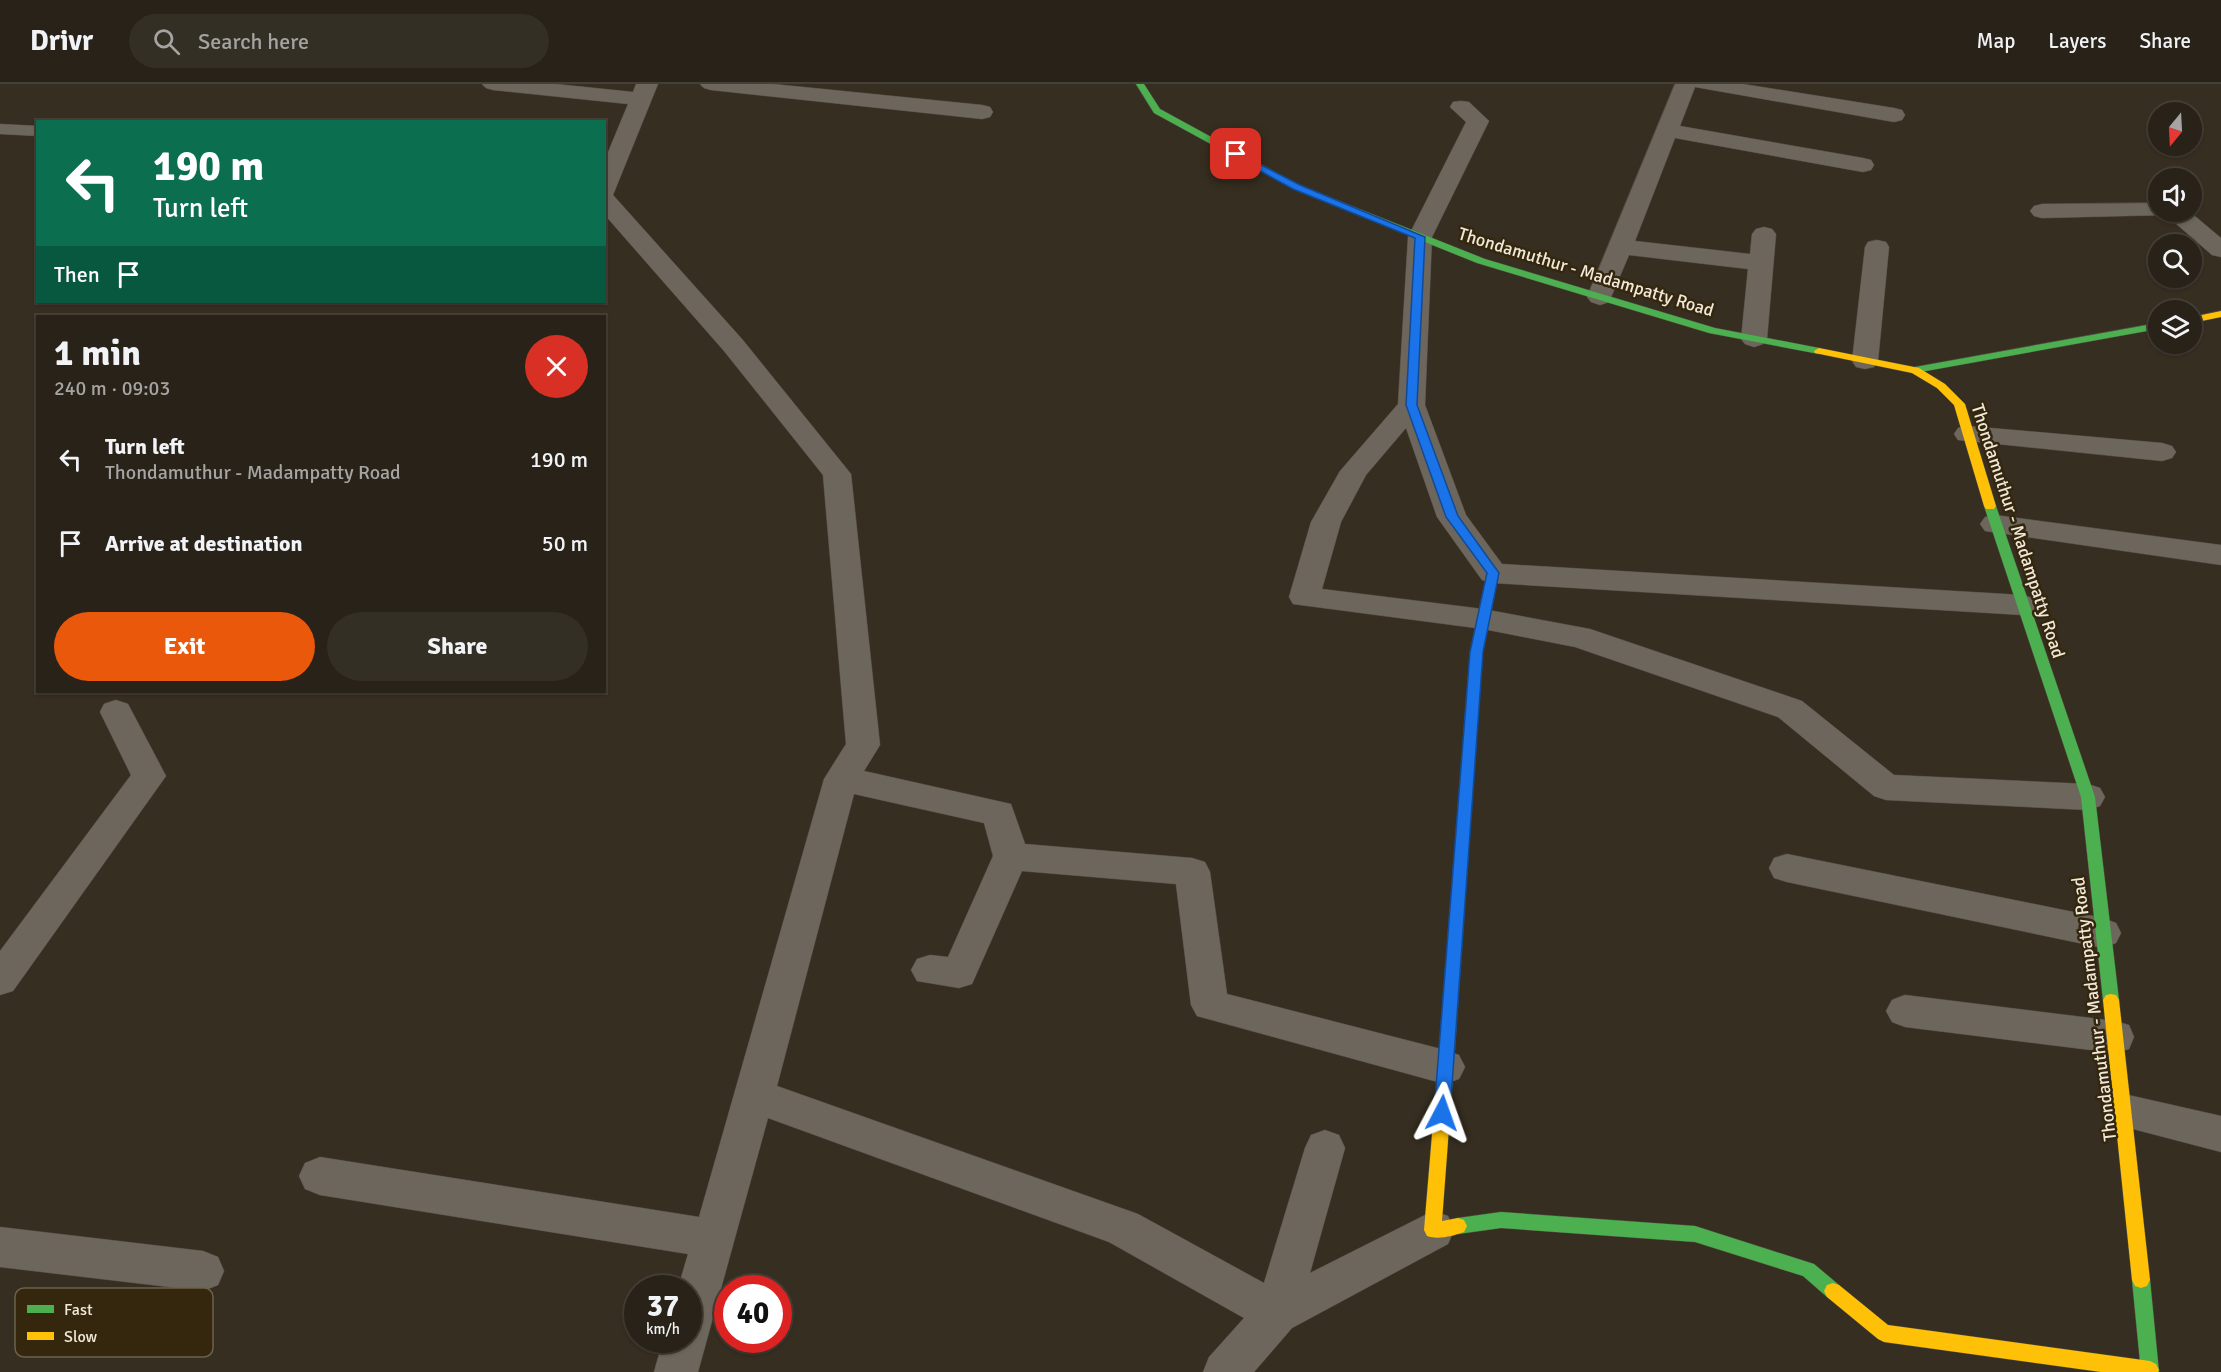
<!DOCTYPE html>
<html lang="en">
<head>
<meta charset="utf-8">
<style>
  :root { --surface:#282218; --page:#342f25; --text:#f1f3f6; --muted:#a5a4a2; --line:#443f37; --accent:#ea580c }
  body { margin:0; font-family:Signika,sans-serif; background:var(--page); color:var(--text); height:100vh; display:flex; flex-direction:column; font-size:22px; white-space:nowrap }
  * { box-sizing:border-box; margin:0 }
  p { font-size:20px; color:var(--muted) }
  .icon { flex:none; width:33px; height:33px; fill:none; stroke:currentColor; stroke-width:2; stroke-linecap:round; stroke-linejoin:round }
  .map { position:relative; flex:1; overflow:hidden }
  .side { position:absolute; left:36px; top:231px; width:570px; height:378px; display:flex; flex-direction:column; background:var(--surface); border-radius:0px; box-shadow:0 2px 4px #0004,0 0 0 2px var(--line) }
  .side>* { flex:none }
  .hud { position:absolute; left:36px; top:36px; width:570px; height:183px; border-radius:0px; box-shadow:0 2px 4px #0004,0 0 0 2px var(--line); background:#0b6e4f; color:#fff; overflow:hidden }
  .needle { width:39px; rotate:198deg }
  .buttons { position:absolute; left:2148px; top:18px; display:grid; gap:12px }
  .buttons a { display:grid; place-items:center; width:54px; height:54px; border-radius:50%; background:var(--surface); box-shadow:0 2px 4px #0004,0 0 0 2px var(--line); font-size:30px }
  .speed { position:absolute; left:624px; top:1191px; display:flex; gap:12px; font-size:30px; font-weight:700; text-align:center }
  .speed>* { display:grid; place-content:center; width:78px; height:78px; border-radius:50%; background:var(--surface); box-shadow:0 2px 4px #0004,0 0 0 2px var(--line); line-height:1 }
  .speed small { font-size:15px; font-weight:400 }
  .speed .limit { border:9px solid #d22; background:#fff; color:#111 }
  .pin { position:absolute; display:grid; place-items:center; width:51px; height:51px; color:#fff; margin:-26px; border-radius:12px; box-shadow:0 3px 9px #0006 }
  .me { position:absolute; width:66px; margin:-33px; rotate:4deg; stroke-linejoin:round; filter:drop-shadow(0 0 4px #0008) }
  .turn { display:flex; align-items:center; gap:21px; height:126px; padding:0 18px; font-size:27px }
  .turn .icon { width:78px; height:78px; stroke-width:2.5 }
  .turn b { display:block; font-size:42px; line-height:51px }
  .then { display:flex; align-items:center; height:57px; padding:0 18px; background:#0003; gap:12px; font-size:22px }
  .round { display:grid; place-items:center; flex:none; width:63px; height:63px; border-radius:32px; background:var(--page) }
  .headline { display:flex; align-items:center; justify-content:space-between; height:102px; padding:0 18px }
  h1 { font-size:36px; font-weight:800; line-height:45px }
  .action { display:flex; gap:12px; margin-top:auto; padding:12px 18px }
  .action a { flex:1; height:69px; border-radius:36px; background:var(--accent); color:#fff; font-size:24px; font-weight:800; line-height:69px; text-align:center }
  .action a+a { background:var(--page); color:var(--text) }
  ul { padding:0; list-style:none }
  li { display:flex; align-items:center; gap:18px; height:84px; padding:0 18px }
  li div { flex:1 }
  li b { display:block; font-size:22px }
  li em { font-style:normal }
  header { display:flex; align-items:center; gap:36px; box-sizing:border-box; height:84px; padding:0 30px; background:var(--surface); border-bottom:2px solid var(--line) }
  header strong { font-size:28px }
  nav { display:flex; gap:33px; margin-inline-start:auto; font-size:21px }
  .search { width:420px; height:54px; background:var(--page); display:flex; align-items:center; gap:15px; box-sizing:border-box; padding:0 21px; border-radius:33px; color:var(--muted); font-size:22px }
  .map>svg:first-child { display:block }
</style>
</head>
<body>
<header>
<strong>Drivr</strong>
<div class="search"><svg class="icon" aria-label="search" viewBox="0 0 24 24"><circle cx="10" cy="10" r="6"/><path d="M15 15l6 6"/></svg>Search here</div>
<nav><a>Map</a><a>Layers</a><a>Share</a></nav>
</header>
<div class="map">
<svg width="2221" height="1288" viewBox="0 0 2221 1288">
  <rect width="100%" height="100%" fill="#362e20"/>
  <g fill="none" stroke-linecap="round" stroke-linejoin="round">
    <g stroke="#534c41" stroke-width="1">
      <polygon id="lane" points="0,40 38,42 38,52 0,50"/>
    </g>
    <g stroke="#534c41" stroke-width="1">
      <g id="street">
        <polygon points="482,0 556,0 633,8 636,0 658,0 613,111 742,255 851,390 880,661 864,687 1011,720 1025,760 1192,774 1205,778 1210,788 1227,910 1445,966 1459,971 1465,983 1459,995 1445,1000 1197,932 1191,921 1176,800 1022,787 972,900 959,904 917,897 911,886 917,875 930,871 948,873 993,772 984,739 854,710 777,1002 1138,1130 1264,1199 1305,1064 1311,1051 1325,1046 1339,1051 1345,1064 1310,1189 1433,1127 1448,1132 1454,1146 1448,1160 1292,1244 1254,1288 1203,1288 1209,1273 1244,1234 1109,1158 768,1034 698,1288 654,1288 663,1256 688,1256 688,1204 678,1204 688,1170 320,1111 305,1105 299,1092 305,1079 320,1073 699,1133 824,695 846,660 823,391 724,267 604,130 604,78 628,20 493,6 486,4"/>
        <polygon points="700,0 773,0 982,21 990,23 993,28 990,33 982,35 711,6 704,4"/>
        <polygon points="1675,0 1743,0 1894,24 1902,26 1905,31 1902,36 1894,38 1695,3 1680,42 1863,74 1871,76 1874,81 1871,86 1863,88 1675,54 1635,157 1750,170 1752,150 1756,145 1764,143 1772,145 1776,150 1767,255 1763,260 1754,263 1745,260 1741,255 1748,185 1629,171 1609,218 1600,221 1591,218 1587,213"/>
        <polygon points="1461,17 1469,18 1489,37 1432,153 1425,321 1466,431 1502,480 2022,511 2033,514 2037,521 2033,528 2022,531 1493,499 1482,496 1437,433 1406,344 1366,391 1341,438 1322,505 1483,525 1590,545 1802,617 1894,691 2088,700 2100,704 2105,713 2100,722 2088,726 1886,716 1874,712 1778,633 1575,563 1483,545 1293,520 1289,513 1311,438 1340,387 1398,320 1408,153 1466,38 1450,23 1453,18"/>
        <polygon points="2158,119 2158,128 2190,128 2221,154 2221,173 2212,171 2166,131 2042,134 2034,132 2030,127 2034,122 2042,120"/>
        <polygon points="1877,156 1886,158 1889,163 1878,277 1874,283 1865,285 1856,283 1852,277 1865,163 1868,158"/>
        <polygon points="1968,342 2162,359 2172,362 2176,368 2172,374 2162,377 1958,356 1954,350 1958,344"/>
        <polygon points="1995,431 2221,461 2221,481 1985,447 1980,440 1985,433"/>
        <polygon points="116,616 128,620 166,692 13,907 0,911 0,867 131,691 100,628 104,620"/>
        <polygon points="1787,770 2103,834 2116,839 2121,849 2116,859 2103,864 1787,798 1774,794 1769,784 1774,774"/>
        <polygon points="1905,911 2115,937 2129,941 2134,953 2129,965 2115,969 1905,943 1892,938 1886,927 1892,916"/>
        <polygon points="2124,1010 2221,1032 2221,1068 2110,1039 2104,1027 2110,1015"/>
        <polygon points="0,1143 203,1167 218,1173 224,1187 218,1201 203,1207 0,1183"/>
      </g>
    </g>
    <g stroke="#534c41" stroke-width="1">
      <g id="fast">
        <polygon points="1136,0 1144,0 1160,25 1299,101 1485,175 1715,244 1819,264 1824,267 1819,270 1709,249 1477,179 1293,105 1154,29"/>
        <polygon points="2158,239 2158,245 1915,289 1910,286 1915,283"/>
        <polygon points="1990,418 1996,422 2095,713 2119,916 2116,921 2111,922 2106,921 2103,916 2081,713 1984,422"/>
        <polygon points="1493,485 1499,489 1482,568 1453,991 1451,996 1445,998 1439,996 1437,991 1470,568 1487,489"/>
        <polygon points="1501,1128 1695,1142 1814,1180 1839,1201 1842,1207 1839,1213 1833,1215 1827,1213 1803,1192 1695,1158 1501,1144 1458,1150 1452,1148 1449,1142 1452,1136 1458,1134"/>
        <polygon points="2141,1188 2147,1190 2150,1196 2159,1288 2141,1288 2132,1196 2135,1190"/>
      </g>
    </g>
    <g stroke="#534c41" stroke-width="1">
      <g id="slow">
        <polygon points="2221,227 2221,233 2192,239 2192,233"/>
        <polygon points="1819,264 1919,284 1945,300 1965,320 1996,422 1994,425 1986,425 1984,422 1954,321 1937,304 1912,289 1815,269 1814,267"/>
        <polygon points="2111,910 2116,911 2119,916 2150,1196 2147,1202 2141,1204 2135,1202 2132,1196 2103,916 2106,911"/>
        <path d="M1445 984 1451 986 1453 991 1442 1137 1458 1134 1464 1136 1467 1142 1464 1148C1453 1152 1438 1156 1427 1152L1424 1146 1437 991 1439 986Z"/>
        <polygon points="1833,1199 1839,1201 1888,1241 2150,1277 2156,1280 2159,1286 2158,1288 2101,1288 1884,1258 1878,1255 1827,1213 1824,1207 1827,1201"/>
      </g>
    </g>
    <use href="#lane" fill="#6c665c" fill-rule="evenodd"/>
    <use href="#street" fill="#6c665c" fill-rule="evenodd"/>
    <use href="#fast" fill="#4caf50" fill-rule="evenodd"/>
    <use href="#slow" fill="#ffc107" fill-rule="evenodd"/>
  </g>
  <polygon fill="#1a73e8" stroke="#114b97" stroke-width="1.5" points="1236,68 1300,101 1425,153 1417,321 1458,432 1499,489 1483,568 1450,1029 1448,1034 1442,1037 1436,1034 1434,1029 1470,568 1487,489 1446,433 1406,321 1415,154 1293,105 1233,72 1232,70"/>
  <g text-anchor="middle" stroke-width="5" stroke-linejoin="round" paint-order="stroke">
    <g font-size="18" fill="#f0e8d9" stroke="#34270e">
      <text transform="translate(1586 188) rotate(17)" y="6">Thondamuthur - Madampatty Road</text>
      <text transform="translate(2018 447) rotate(72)" y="6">Thondamuthur - Madampatty Road</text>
      <text transform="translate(2094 925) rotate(-97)" y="6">Thondamuthur - Madampatty Road</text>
    </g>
  </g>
  <rect x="15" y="1204" width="198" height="69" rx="9" fill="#34270e" stroke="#6c614b" stroke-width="1.5"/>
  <rect x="27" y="1221" width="27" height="8" fill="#4caf50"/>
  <rect x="27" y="1248" width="27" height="8" fill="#ffc107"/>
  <g font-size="16" fill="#f0e8d9">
    <text x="64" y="1231">Fast</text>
    <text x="64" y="1258">Slow</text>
  </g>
</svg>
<div class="buttons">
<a><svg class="needle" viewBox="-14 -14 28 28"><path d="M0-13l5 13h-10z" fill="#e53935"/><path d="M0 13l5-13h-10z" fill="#a5a4a2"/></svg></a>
<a><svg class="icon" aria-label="sound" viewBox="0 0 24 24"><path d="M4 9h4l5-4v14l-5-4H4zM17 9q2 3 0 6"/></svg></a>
<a><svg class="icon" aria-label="search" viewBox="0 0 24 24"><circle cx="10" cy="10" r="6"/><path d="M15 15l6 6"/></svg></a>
<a><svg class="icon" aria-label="layers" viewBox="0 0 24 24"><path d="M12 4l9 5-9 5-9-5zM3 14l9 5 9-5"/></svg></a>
</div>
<div class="speed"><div>37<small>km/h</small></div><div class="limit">40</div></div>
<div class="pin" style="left:1236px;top:70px;background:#d93025"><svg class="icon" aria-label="arrive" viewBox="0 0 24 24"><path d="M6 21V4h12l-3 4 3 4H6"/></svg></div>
<svg class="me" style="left:1442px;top:1029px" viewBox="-20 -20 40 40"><path d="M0-17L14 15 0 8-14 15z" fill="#1a73e8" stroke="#fff" stroke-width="4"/></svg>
<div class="hud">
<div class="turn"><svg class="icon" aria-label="left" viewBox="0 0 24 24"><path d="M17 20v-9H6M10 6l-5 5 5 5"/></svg><div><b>190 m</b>Turn left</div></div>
<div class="then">Then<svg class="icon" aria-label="arrive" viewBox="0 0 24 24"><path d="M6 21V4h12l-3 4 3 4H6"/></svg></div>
</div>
<section class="side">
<div class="headline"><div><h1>1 min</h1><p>240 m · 09:03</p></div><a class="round" style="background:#d93025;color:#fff"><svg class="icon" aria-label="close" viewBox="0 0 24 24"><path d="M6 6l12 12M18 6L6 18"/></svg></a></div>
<ul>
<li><svg class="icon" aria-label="left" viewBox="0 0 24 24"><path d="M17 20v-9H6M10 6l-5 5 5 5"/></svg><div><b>Turn left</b><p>Thondamuthur - Madampatty Road</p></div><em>190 m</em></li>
<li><svg class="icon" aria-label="arrive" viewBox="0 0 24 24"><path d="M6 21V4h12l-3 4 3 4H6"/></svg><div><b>Arrive at destination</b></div><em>50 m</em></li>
</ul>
<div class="action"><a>Exit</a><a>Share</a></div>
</section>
</div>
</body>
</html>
